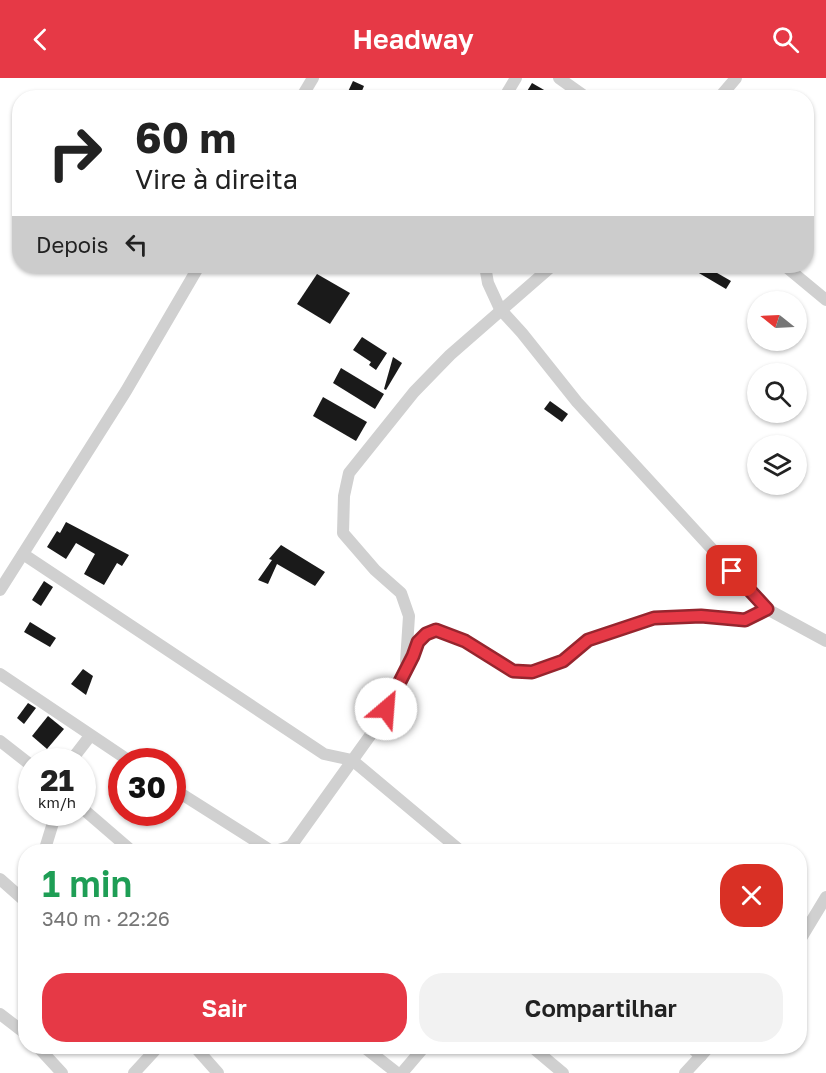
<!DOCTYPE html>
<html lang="pt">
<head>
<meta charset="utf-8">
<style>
  :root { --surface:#fff; --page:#f2f2f2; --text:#222; --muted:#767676; --accent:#e63946 }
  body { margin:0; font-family:"Golos Text",sans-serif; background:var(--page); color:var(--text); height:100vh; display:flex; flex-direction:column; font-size:22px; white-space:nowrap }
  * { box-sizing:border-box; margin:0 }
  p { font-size:20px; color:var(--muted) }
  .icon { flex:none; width:33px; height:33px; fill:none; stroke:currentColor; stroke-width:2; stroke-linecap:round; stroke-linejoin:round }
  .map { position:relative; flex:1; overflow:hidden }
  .side { position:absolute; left:18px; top:766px; width:789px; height:210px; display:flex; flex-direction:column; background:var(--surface); border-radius:24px; box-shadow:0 2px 4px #0004 }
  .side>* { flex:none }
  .top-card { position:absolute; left:12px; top:12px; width:802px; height:183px; border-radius:24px; box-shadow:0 2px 4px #0004; background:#fff; color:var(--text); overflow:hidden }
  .needle { width:39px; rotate:288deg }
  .buttons { position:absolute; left:747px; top:213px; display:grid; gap:12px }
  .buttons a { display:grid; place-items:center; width:60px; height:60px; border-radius:50%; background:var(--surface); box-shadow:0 2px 4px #0004; font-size:30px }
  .speed { position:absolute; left:18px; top:670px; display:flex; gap:12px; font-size:30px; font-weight:700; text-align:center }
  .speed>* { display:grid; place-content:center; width:78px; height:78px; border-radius:50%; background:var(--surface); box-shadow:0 2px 4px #0004; line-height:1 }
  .speed small { font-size:15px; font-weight:400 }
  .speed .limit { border:9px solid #d22; background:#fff; color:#111 }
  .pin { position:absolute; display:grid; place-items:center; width:51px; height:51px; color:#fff; margin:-26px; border-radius:12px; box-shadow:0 3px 9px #0006 }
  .me { position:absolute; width:66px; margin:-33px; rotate:27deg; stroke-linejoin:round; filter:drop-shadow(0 0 4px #0008) }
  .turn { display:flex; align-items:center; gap:21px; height:126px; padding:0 24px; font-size:27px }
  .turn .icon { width:78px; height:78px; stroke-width:2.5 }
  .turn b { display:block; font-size:42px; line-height:51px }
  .then { display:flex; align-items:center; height:57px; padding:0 24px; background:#0003; gap:12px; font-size:22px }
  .round { display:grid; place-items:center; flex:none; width:63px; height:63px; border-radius:24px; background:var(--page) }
  .headline { display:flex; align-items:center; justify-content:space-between; height:102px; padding:0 24px }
  h1 { font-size:36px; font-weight:600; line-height:45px; color:#1e9e55 }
  .primary-button { display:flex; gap:12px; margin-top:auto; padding:12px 24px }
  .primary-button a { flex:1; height:69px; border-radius:24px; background:var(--accent); color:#fff; font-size:24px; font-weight:600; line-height:69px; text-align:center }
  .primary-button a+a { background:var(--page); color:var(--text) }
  header { display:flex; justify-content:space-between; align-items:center; height:78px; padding:0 24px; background:var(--accent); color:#fff; font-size:27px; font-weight:600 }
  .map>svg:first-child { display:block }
</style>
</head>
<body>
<header><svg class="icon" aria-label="back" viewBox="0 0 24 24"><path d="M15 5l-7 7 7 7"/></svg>Headway<svg class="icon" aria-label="search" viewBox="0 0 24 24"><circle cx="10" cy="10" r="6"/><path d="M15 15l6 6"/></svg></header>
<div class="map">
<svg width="826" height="995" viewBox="0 0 826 995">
  <rect width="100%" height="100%" fill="#fff"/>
  <g fill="#1a1a1a">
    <polygon points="353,3 364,8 359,20 345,20"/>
    <polygon points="532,5 558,20 523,20"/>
    <polygon points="687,188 705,188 731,203 726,211"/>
    <polygon points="317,196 350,215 330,246 297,226"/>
    <polygon points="362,259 387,275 376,292 369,287 371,284 353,272"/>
    <polygon points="393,279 402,285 386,312 384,311"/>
    <polygon points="341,290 384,316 375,331 333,305"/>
    <polygon points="323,319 367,344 356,363 313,338"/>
    <polygon points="550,323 568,336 562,344 544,331"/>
    <polygon points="66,444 129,477 122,488 117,485 104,507 84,496 95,476 76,465 66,481 47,469 57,453 60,455"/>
    <polygon points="281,467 325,494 315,508 277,486 268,506 258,502 272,482 269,481"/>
    <polygon points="44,503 53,509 41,528 32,522"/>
    <polygon points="30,544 56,560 50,569 24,554"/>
    <polygon points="83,591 93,598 86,617 71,606"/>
    <polygon points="28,625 36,630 24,646 17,640"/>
    <polygon points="48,638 64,651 47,671 32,658"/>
  </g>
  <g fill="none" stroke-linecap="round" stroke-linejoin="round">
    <g stroke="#d0d0d0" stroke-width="12">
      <polyline points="559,0 587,20"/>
      <polyline points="301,20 313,0"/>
      <polyline points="504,20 516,0"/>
      <polyline points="719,20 736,0"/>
      <polyline points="485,188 488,205 500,231 522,255 577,324 767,531 826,563"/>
      <polyline points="785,188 826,222"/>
      <polyline points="23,476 324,676 352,682 462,774"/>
      <polyline points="0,512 126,313 199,188"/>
      <polyline points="406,584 409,538 401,515 375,492 343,455 344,418 349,395 414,314 450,277 552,188"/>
      <polyline points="0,596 131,684"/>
      <polyline points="0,663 32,688"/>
      <polyline points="70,684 90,658"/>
      <polyline points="172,710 273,774"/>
      <polyline points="82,730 133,774"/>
      <polyline points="44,774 56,735"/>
      <polyline points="273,774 291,768 377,648 413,578 418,564 427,556 436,552 465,563 513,593 532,594 563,583 588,562 655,540 701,538 745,542 767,531"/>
      <polyline points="0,801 26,824"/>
      <polyline points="800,862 826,819"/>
      <polyline points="0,936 26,956"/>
      <polyline points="38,969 62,995"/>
      <polyline points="195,969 218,995"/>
      <polyline points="364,969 397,995"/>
      <polyline points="532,969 563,995"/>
      <polyline points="691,969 701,978"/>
      <polyline points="134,995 158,969"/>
      <polyline points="402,995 424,969"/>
      <polyline points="685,995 709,969"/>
    </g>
  </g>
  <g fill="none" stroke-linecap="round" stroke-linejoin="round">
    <g stroke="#96252e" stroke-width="15">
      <polyline id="route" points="386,631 413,578 418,564 426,556 436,552 465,563 513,593 532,594 563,583 588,562 654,540 701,538 745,542 767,531 732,493"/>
    </g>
    <use href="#route" stroke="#e63946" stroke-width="10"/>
  </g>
</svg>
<div class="buttons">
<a><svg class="needle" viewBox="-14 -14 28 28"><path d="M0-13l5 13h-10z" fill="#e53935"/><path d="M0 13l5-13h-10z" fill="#767676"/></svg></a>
<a><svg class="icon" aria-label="search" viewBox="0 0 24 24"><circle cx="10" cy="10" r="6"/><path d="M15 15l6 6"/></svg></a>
<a><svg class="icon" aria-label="layers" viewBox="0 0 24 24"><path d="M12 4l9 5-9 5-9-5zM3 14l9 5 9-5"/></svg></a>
</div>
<div class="speed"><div>21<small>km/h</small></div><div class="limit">30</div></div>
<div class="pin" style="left:732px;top:493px;background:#d93025"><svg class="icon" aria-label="arrive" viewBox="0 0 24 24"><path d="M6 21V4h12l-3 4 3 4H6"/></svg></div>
<svg class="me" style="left:386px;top:631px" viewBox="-20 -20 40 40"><circle r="19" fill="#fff"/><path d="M0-13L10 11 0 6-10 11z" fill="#e63946"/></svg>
<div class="top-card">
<div class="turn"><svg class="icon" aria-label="right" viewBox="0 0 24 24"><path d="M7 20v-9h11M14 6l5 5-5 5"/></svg><div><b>60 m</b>Vire à direita</div></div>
<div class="then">Depois<svg class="icon" aria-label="left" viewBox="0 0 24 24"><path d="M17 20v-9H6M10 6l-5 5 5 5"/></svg></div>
</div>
<section class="side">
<div class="headline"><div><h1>1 min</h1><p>340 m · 22:26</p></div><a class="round" style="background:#d93025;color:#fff"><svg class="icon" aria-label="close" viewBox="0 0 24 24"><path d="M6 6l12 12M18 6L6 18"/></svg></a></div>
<div class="primary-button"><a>Sair</a><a>Compartilhar</a></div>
</section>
</div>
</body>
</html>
